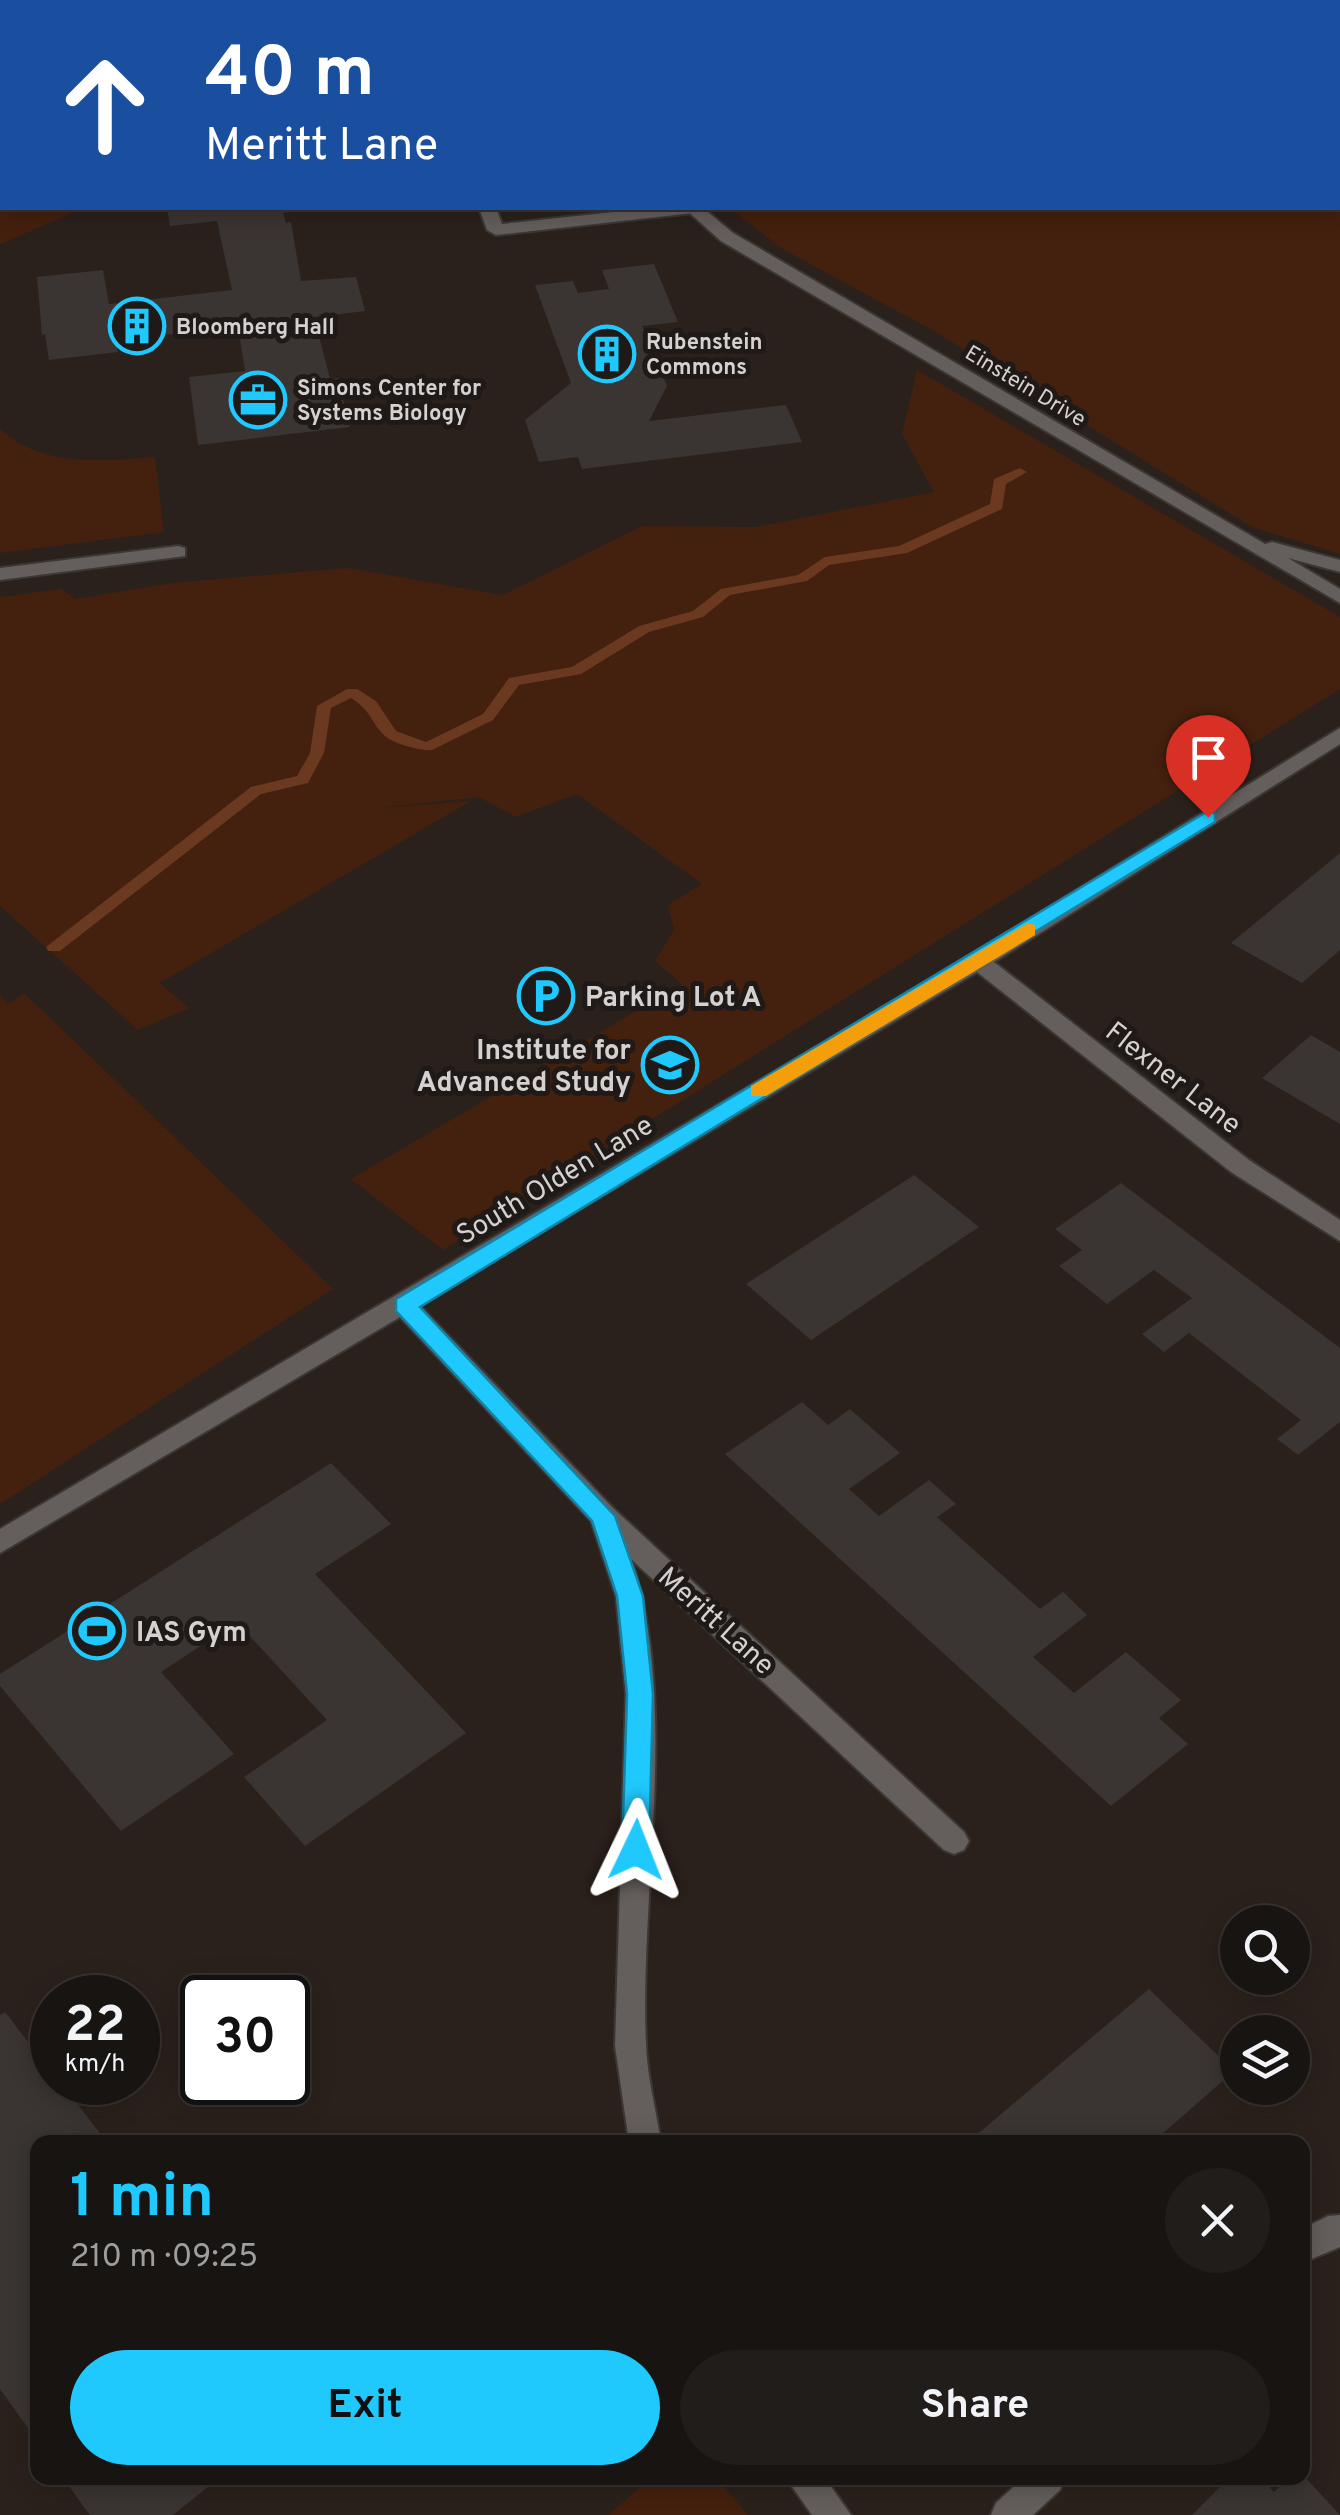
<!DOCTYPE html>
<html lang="en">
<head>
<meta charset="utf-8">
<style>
  :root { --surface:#171412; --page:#201d1b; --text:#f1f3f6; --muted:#9e9e9f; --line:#363332; --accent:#1fc9fd }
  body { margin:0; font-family:Overpass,sans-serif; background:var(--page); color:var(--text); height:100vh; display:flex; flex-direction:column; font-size:38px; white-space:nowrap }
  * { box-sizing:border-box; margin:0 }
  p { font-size:32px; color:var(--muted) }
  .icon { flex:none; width:55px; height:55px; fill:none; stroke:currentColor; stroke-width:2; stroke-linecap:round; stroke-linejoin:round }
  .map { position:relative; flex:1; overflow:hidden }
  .drawer { position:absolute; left:30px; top:2135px; width:1280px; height:350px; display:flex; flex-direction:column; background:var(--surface); border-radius:20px; box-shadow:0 5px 25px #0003,0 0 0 2px var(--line) }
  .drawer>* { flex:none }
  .hud { position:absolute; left:0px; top:0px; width:1340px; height:210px; box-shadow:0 5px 25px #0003,0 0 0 2px var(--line); background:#1a4fa0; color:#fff; overflow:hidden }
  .fabs { position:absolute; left:1220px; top:1905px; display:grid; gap:20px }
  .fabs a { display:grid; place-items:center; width:90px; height:90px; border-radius:50%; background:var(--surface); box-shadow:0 5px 25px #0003,0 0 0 2px var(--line); font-size:50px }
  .speed { position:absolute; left:30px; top:1975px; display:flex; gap:20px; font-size:50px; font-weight:700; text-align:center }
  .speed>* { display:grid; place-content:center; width:130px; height:130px; border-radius:50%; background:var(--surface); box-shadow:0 5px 25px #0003,0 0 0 2px var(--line); line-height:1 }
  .speed small { font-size:25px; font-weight:400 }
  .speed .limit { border:5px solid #111; border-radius:15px; background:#fff; color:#111 }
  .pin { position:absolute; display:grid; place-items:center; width:85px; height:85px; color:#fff; margin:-102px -42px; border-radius:50% 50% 50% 0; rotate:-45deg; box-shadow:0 0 10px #0007 }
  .pin .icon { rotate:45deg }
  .me { position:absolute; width:110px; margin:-55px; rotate:2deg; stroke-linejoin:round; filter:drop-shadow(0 0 8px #0008) }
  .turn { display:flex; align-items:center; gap:35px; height:210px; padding:0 40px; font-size:45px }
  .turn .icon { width:130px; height:130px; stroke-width:2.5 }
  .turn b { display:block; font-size:70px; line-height:85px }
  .round { display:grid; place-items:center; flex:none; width:105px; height:105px; border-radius:52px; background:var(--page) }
  .headline { display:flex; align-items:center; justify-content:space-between; height:170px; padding:0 40px }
  h1 { font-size:60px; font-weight:700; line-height:75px; color:var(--accent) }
  .cta { display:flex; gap:20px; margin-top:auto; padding:20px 40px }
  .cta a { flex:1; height:115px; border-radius:60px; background:var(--accent); color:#111; font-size:40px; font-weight:700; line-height:115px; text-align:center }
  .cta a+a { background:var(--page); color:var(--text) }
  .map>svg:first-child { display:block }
</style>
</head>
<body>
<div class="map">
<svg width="1340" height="2515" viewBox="0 0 1340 2515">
  <rect width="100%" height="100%" fill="#1f1a18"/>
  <path fill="#2b211c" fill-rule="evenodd" d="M0 0H1340V2515H0ZM2 2H1338V208H2ZM1238 1922H1292V1978H1238ZM52 1998H138V2082H52ZM202 1998H288V2082H202ZM1238 2032H1292V2088H1238ZM38 2142H1302V2478H38Z"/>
  <g fill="#44200e">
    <polygon points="0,0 176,2 2,2 2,208 84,208 0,244"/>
    <polygon points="636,0 1340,0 1340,554 1252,527 934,331 781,248 730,208 1338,208 1338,2"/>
    <polygon points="917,370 1340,617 1340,689 443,1250 351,1179 682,984 655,961 674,930 668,905 702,884 577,794 516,817 479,797 380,808 471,801 160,983 189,1008 138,1030 0,906 0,597 61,589 76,599 173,583 347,568 503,595 642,526 757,527 934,492 902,434"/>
    <path d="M0 429C43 468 102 461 155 457L164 532 0 553Z"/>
    <polygon points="24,993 333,1289 0,1504 0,996 8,1004"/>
    <polygon points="651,2478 717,2478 748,2515 608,2515"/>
  </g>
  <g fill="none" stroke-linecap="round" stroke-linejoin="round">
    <path fill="#6b3920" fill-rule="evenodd" d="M1020 468 1027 472 1006 484 1002 509 907 553 829 565 807 581 730 595 703 617 649 632 581 674 519 685 493 720 432 750C420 751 394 744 385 736 370 722 373 712 351 698L331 708 324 753 308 783 261 794 60 951H48L46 947 251 787 297 776 310 753 317 706 347 689H357L376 701 396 731 426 742 483 714 509 678 572 667 639 626 693 611 721 589 798 575 825 557 899 546 990 504 994 479Z"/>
  </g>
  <g fill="#3a3432">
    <polygon points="167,208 317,208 283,213 286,223 291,222 301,281 356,277 365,311 307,318 309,325 316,324 330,379 338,378 350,427 198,445 189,377 245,371 238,326 125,340 123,329 114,330 118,352 49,360 45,334 42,335 37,277 103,270 109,304 232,290 217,221 170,226"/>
    <polygon points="654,264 678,322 642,326 667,386 649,421 786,405 802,442 582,469 578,457 539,462 525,420 571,383 535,285 573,281 578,293 609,289 602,270"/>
    <polygon points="1340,853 1340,950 1302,983 1231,943"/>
    <polygon points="1311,1035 1340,1052 1340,1124 1262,1078"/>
    <polygon points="914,1175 979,1227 811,1340 746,1284"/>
    <polygon points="1121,1183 1340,1348 1340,1422 1298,1455 1277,1439 1301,1420 1189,1333 1164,1352 1142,1334 1192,1298 1154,1270 1107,1304 1059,1266 1082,1250 1055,1229"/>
    <polygon points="802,1402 828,1425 850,1409 900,1453 849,1489 879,1516 929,1480 956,1504 937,1517 1040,1609 1063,1592 1087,1615 1033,1657 1074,1693 1126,1652 1181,1700 1159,1718 1188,1744 1111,1806 725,1454"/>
    <polygon points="331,1463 391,1524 315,1574 466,1733 305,1846 244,1777 327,1720 237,1622 161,1672 234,1754 121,1831 0,1686 0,1674"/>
    <polygon points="1149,1989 1234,2071 1153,2142 968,2142"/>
    <polygon points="5,2012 52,2073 52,2082 60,2082 107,2142 38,2142 38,2442 0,2389 0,2015"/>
    <polygon points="1302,2474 1340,2515 1192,2515 1229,2478 1260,2478 1274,2492 1289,2478"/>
    <polygon points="63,2478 219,2478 173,2515 90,2515"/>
  </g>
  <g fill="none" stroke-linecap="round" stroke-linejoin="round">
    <g stroke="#3a3735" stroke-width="4">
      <g id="service">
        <polygon points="479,208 496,208 502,224 652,208 702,208 693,213 496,235 487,230"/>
        <polygon points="178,546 185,548 185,556 0,580 0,568"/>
      </g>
    </g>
    <g stroke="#3a3735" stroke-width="4">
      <g id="minor">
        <polygon points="596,0 612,0 613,2 598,2"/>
        <polygon points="684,208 703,208 733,233 1265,544 1272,542 1340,560 1340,572 1288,558 1340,589 1340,603 721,241"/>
        <path d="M1340 728V744L994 962 1249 1160 1340 1220V1241L1231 1172 977 972 419 1305 613 1508 964 1832 969 1841 964 1850 954 1854 944 1850 631 1559C680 1703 639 1892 646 2044 647 2076 656 2110 661 2142H629L615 2046 626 1694 616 1596 591 1521 400 1317 0 1553V1529L970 956Z"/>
        <polygon points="1340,2215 1340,2247 1302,2263 1302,2229 1328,2216"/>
        <polygon points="786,2478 825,2478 851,2515 812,2515"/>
        <polygon points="1023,2478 1065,2478 1060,2490 1033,2515 991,2515 996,2503"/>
      </g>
    </g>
    <use href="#service" fill="#645e5c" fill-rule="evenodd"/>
    <use href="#minor" fill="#645e5c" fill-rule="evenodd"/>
  </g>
  <polygon fill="#1fc9fd" stroke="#1483a4" stroke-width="2.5" points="1208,811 1215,813 1215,822 420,1307 615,1516 643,1596 653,1694 649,1850 645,1859 626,1859 622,1850 627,1694 617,1596 592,1521 396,1311 396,1299"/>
  <polygon fill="#f59e0b" points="1028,923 1035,925 1035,935 766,1096 751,1096 751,1086"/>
  <defs>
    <g id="building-ring" transform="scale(2.875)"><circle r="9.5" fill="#1f1a18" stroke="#1fc9fd" stroke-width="1.5"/><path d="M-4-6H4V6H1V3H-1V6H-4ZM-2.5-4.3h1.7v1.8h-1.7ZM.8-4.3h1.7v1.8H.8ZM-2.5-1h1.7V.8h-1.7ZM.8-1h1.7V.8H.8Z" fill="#1fc9fd"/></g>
    <g id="office-ring" transform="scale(2.875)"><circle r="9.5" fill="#1f1a18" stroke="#1fc9fd" stroke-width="1.5"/><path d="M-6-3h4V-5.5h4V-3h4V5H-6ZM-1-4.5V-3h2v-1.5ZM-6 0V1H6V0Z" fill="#1fc9fd"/></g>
    <g id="parking-ring" transform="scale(2.875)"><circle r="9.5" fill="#1f1a18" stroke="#1fc9fd" stroke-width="1.5"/><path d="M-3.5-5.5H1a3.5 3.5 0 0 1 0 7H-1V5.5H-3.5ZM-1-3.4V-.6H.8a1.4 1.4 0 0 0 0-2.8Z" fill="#1fc9fd"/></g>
    <g id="university-ring" transform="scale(2.875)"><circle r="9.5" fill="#1f1a18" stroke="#1fc9fd" stroke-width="1.5"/><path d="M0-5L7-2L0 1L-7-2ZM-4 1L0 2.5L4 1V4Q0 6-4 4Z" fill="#1fc9fd"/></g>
    <g id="stadium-ring" transform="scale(2.875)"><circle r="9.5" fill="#1f1a18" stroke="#1fc9fd" stroke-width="1.5"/><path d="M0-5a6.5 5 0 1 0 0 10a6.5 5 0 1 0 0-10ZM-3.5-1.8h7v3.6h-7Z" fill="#1fc9fd"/></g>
  </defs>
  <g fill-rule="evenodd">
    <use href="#building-ring" x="137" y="326"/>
    <use href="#building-ring" x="607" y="354"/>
    <use href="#office-ring" x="258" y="400"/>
    <use href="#parking-ring" x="546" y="996"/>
    <use href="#university-ring" x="670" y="1065"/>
    <use href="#stadium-ring" x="97" y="1631"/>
  </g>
  <g text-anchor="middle" stroke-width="10" stroke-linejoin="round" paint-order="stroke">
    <g font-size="22" font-weight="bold" fill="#d4d1d0" stroke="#1f1a18" text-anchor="start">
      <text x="176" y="334">Bloomberg Hall</text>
      <text x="646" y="349">Rubenstein<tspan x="646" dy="25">Commons</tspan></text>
      <text x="297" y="395">Simons Center for<tspan x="297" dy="25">Systems Biology</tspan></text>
    </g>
    <g font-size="22" fill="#d4d1d0" stroke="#1f1a18">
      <text transform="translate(1026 385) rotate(31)" y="8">Einstein Drive</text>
    </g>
    <g font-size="28" font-weight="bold" fill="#d4d1d0" stroke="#1f1a18" text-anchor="start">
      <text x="585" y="1006">Parking Lot A</text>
      <text x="631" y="1059" text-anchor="end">Institute for<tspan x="631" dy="32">Advanced Study</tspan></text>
      <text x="136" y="1641">IAS Gym</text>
    </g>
    <g font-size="28" fill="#d4d1d0" stroke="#1f1a18">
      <text transform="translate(1174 1077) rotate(38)" y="10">Flexner Lane</text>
      <text transform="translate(554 1179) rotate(-31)" y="10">South Olden Lane</text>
      <text transform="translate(717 1620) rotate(42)" y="10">Meritt Lane</text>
    </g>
  </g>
</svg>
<div class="fabs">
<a><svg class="icon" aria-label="search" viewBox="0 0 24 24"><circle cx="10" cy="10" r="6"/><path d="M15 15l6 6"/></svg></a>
<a><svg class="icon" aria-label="layers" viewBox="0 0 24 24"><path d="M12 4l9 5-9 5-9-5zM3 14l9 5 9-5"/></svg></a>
</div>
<div class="speed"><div>22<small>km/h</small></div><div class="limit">30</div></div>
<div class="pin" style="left:1208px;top:817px;background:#d93025"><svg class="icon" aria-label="arrive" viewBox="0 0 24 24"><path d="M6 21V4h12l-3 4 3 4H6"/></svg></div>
<svg class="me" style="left:636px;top:1850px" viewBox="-20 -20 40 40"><path d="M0-17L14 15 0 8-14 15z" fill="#1fc9fd" stroke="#fff" stroke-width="4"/></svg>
<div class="hud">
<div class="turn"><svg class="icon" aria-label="ahead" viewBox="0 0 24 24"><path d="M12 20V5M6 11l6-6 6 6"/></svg><div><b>40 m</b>Meritt Lane</div></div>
</div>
<section class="drawer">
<div class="headline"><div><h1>1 min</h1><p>210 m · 09:25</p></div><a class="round"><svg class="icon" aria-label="close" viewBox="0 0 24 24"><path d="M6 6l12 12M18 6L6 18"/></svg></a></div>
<div class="cta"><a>Exit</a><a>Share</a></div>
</section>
</div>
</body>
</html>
